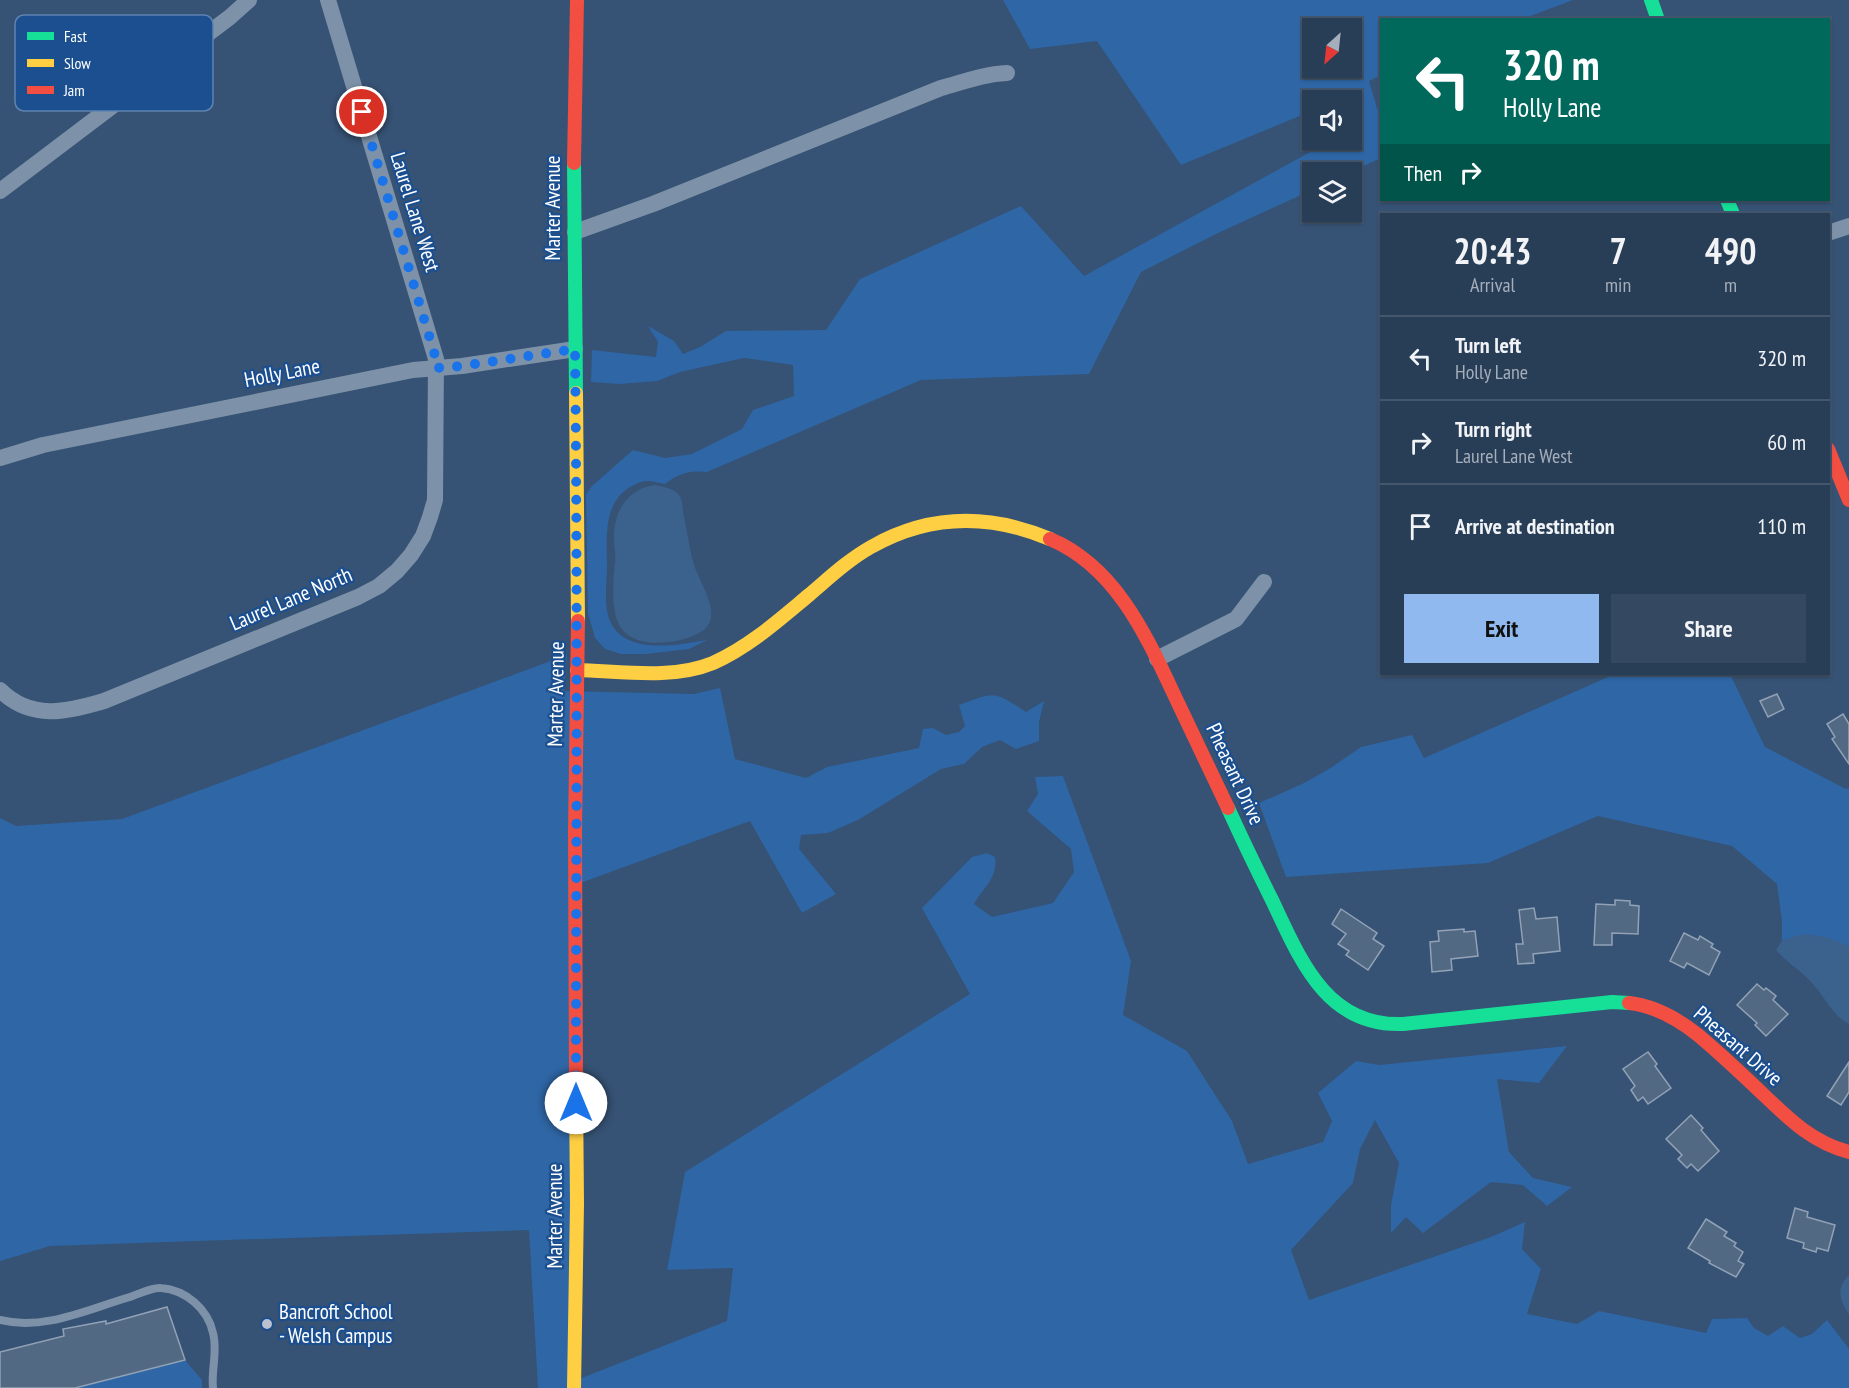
<!DOCTYPE html>
<html lang="en">
<head>
<meta charset="utf-8">
<style>
  :root { --surface:#283e57; --page:#344961; --text:#f1f3f6; --muted:#a5aeba; --line:#44576d; --accent:#90b9f0 }
  body { margin:0; font-family:"PT Sans Narrow",sans-serif; background:var(--page); color:var(--text); height:100vh; display:flex; flex-direction:column; font-size:22px; white-space:nowrap }
  * { box-sizing:border-box; margin:0 }
  p { font-size:20px; color:var(--muted) }
  .icon { flex:none; width:33px; height:33px; fill:none; stroke:currentColor; stroke-width:2; stroke-linecap:round; stroke-linejoin:round }
  .map { position:relative; flex:1; overflow:hidden }
  .details { position:absolute; left:1380px; top:213px; width:450px; height:462px; display:flex; flex-direction:column; background:var(--surface); border-radius:0px; box-shadow:0 2px 4px #0004,0 0 0 2px var(--line) }
  .details>* { flex:none }
  .guide { position:absolute; left:1380px; top:18px; width:450px; height:183px; border-radius:0px; box-shadow:0 2px 4px #0004,0 0 0 2px var(--line); background:#00695c; color:#fff; overflow:hidden }
  .needle { width:39px; rotate:207deg }
  .tools { position:absolute; left:1302px; top:18px; display:grid; gap:12px }
  .tools a { display:grid; place-items:center; width:60px; height:60px; border-radius:0px; background:var(--surface); box-shadow:0 2px 4px #0004,0 0 0 2px var(--line); font-size:30px }
  .pin { position:absolute; display:grid; place-items:center; width:51px; height:51px; color:#fff; margin:-26px; border:3px solid #fff; border-radius:50%; box-shadow:0 2px 6px #0007 }
  .me { position:absolute; width:66px; margin:-33px; rotate:0deg; stroke-linejoin:round; filter:drop-shadow(0 0 4px #0008) }
  .turn { display:flex; align-items:center; gap:21px; height:126px; padding:0 24px; font-size:27px }
  .turn .icon { width:78px; height:78px; stroke-width:2.5 }
  .turn b { display:block; font-size:42px; line-height:51px }
  .then { display:flex; align-items:center; height:57px; padding:0 24px; background:#0003; gap:12px; font-size:22px }
  .eta { display:flex; justify-content:space-evenly; align-items:center; height:102px; text-align:center }
  .eta b { font-size:36px; font-weight:700; line-height:42px }
  .action { display:flex; gap:12px; margin-top:auto; padding:12px 24px }
  .action a { flex:1; height:69px; border-radius:0px; background:var(--accent); color:#111; font-size:24px; font-weight:700; line-height:69px; text-align:center }
  .action a+a { background:var(--page); color:var(--text) }
  ul { padding:0; list-style:none }
  li { display:flex; align-items:center; gap:18px; height:84px; padding:0 24px; border-top:2px solid var(--line) }
  li div { flex:1 }
  li b { display:block; font-size:22px }
  li em { font-style:normal }
  .map>svg:first-child { display:block }
</style>
</head>
<body>
<div class="map">
<svg width="1849" height="1388" viewBox="0 0 1849 1388">
  <rect width="100%" height="100%" fill="#365274"/>
  <g fill="#2f66a5" fill-rule="evenodd">
    <path d="M1003 0H1573L1523 19 1382 20 1381 75 1369 81 1381 121V158L1350 172H1312V190L1216 234 1141 272 1089 374 921 380 707 472C690 470 679 473 665 484 659 483 653 481 647 481 642 481 638 483 634 485 602 500 607 538 607 567 607 589 600 621 622 636 644 652 683 644 707 640L689 649 646 654H621L605 649 595 638 588 613 586 494 592 486 633 450 665 458 692 454 742 429 753 410 794 396 793 365 744 358 680 372 657 381 620 384 591 382 592 350 656 357 658 342 648 326 674 341 683 354 700 347 726 331 826 330 860 279 1021 206 1084 276 1325 144V140H1352V100H1312V111L1181 165 1097 41 1030 49ZM1312 28H1352V68H1312Z"/>
    <path d="M567 655 564 691 694 694 720 688 735 759 806 778 827 767 919 748 923 729 933 728 946 735 959 732 965 726 959 705C996 692 992 690 1026 712L1044 701 1039 722V741L1016 749 1000 740 982 747 964 764 941 769 858 820 828 833 801 835 799 849 836 894 802 913 750 821 575 885 574 1381 727 1321 733 1268 667 1270 685 1172 970 994 922 908 972 857 987 853 995 857C998 878 984 887 974 904L992 917 1053 903 1074 872 1071 849 1027 811 1038 794 1035 777 1063 776 1131 961 1123 1015 1187 1051 1232 1121 1248 1164 1323 1142 1332 1121 1318 1093 1356 1061 1379 1065 1567 1046 1539 1083 1497 1079 1509 1152 1533 1178 1572 1187 1547 1206 1523 1185 1491 1182 1423 1233 1406 1217 1391 1233V1205L1399 1163 1375 1120 1360 1149 1353 1183 1291 1250 1309 1300 1491 1237 1525 1222 1522 1249 1541 1269 1527 1314 1577 1324 1599 1311 1706 1333 1712 1319 1747 1318 1754 1328 1768 1336 1783 1326 1800 1338 1812 1334 1827 1320 1849 1349V1388H538L529 1230 50 1246 0 1261V818L16 826 122 819Z"/>
    <path d="M1615 674H1730L1765 747 1846 789 1849 788V947C1827 936 1805 933 1782 941V921L1777 884 1732 846 1598 816 1488 863 1286 877 1259 803 1302 784 1329 769 1361 747 1412 735 1424 758Z"/>
    <polygon points="185,1360 202,1380 202,1388 75,1388"/>
  </g>
  <g fill="#3b618d">
    <path d="M655 485C673 489 683 490 683 512 687 529 689 547 694 565 701 586 726 619 699 633 690 638 679 641 669 642 653 644 633 643 622 629 610 615 613 580 615 563 616 556 614 548 614 540 613 513 626 489 655 485Z"/>
    <path d="M1799 935C1817 934 1833 938 1849 947V1024C1831 1015 1825 996 1811 982 1800 970 1786 962 1776 950L1782 941Z"/>
    <path d="M1849 1275V1314C1839 1301 1836 1287 1849 1275Z"/>
  </g>
  <g fill="#526984" stroke="#92a2b6" stroke-width="1.5">
    <polygon points="1777,694 1784,709 1768,717 1760,701"/>
    <polygon points="1843,714 1849,724 1849,764 1832,739 1835,737 1827,724"/>
    <polygon points="1615,900 1630,901 1630,905 1639,906 1638,934 1612,933 1612,945 1594,945 1596,904 1615,905"/>
    <polygon points="1534,908 1536,919 1557,917 1560,951 1533,954 1534,963 1518,964 1516,944 1523,944 1519,910"/>
    <polygon points="1341,909 1377,933 1373,939 1384,946 1368,970 1346,955 1349,951 1338,944 1346,934 1332,924"/>
    <polygon points="1464,929 1464,932 1475,931 1478,956 1451,959 1452,970 1432,972 1430,942 1439,941 1438,931"/>
    <polygon points="1684,933 1698,940 1700,936 1713,944 1711,947 1720,952 1709,975 1687,963 1684,968 1670,961"/>
    <polygon points="1757,984 1764,990 1766,988 1776,996 1773,1000 1788,1014 1766,1036 1755,1025 1757,1023 1737,1005"/>
    <polygon points="1648,1052 1657,1064 1655,1066 1671,1088 1648,1104 1643,1097 1638,1101 1631,1090 1635,1086 1623,1069"/>
    <polygon points="1849,1062 1849,1092 1841,1105 1827,1096"/>
    <polygon points="1691,1115 1703,1128 1701,1130 1719,1151 1698,1171 1691,1164 1687,1168 1678,1159 1682,1155 1666,1139"/>
    <polygon points="1795,1208 1808,1212 1807,1217 1835,1225 1828,1251 1817,1248 1816,1252 1803,1248 1804,1243 1787,1238"/>
    <polygon points="1706,1219 1727,1232 1724,1236 1736,1243 1734,1246 1743,1252 1738,1261 1744,1264 1736,1277 1709,1263 1710,1261 1688,1248"/>
    <polygon points="167,1307 185,1360 75,1388 0,1388 0,1352 64,1336 63,1329 106,1321 106,1324"/>
  </g>
  <g fill="none" stroke-linecap="round" stroke-linejoin="round">
    <path stroke="#7d92a8" stroke-width="8" d="M0 1320C44 1331 88 1309 130 1297 139 1294 152 1287 161 1288 186 1290 208 1309 213 1333 218 1351 211 1370 213 1388"/>
    <g stroke="#7d92a8" stroke-width="16">
      <polyline points="0,191 230,17 249,0"/>
      <path d="M575 232 653 204 941 88C963 82 984 74 1007 73"/>
      <polyline points="1828,233 1849,226"/>
      <polyline points="0,458 43,445 413,370 462,366 575,349"/>
      <polyline points="1157,659 1236,619 1264,582"/>
      <path d="M0 690C31 721 67 712 104 701L358 597 379 586 397 571 411 555 423 536 430 517 435 500 436 359 328 0"/>
    </g>
    <g stroke="#16e098" stroke-width="14">
      <polyline points="1651,0 1658,20"/>
      <polyline points="574,163 576,393"/>
      <polyline points="1727,200 1733,214"/>
      <path d="M1228 808C1242 839 1257 870 1272 900 1300 959 1326 1027 1403 1024L1612 1002 1629 1003"/>
    </g>
    <g stroke="#ffcf43" stroke-width="14">
      <polyline points="576,393 578,621"/>
      <path d="M577 670C620 671 672 680 713 663 749 647 779 620 809 595 829 578 848 560 871 547 929 514 988 513 1050 539"/>
      <polyline points="574,1388 577,1204 576,1088"/>
    </g>
    <g stroke="#f24e42" stroke-width="14">
      <polyline points="574,163 577,0"/>
      <polyline points="1828,449 1849,500"/>
      <path d="M1050 539C1119 568 1149 642 1179 705 1195 739 1212 774 1228 808"/>
      <path d="M1629 1003C1656 1006 1678 1019 1698 1035 1722 1055 1744 1076 1766 1097 1791 1121 1814 1143 1849 1152"/>
      <polyline points="576,1088 575,833 578,621"/>
    </g>
  </g>
  <g fill="none" stroke-linecap="round" stroke-linejoin="round">
    <path stroke="#1a73e8" stroke-width="10" stroke-dasharray="0 18" d="M362 112 436 359V368L462 366 575 349C578 600 576 852 576 1103"/>
  </g>
  <circle fill="#b9c2ce" stroke="#1b4f8f" stroke-width="2" cx="267" cy="1324" r="6"/>
  <g text-anchor="middle" stroke-width="4.5" stroke-linejoin="round" paint-order="stroke">
    <g font-size="21" fill="#fff" stroke="#1b4f8f">
      <text transform="translate(553 208) rotate(-90)" y="7">Marter Avenue</text>
      <text transform="translate(415 212) rotate(73)" y="7">Laurel Lane West</text>
      <text transform="translate(282 373) rotate(-11)" y="7">Holly Lane</text>
      <text transform="translate(291 599) rotate(-23)" y="7">Laurel Lane North</text>
      <text transform="translate(556 694) rotate(-89)" y="7">Marter Avenue</text>
      <text transform="translate(1235 774) rotate(65)" y="7">Pheasant Drive</text>
      <text transform="translate(1738 1046) rotate(41)" y="7">Pheasant Drive</text>
      <text transform="translate(555 1216) rotate(-90)" y="7">Marter Avenue</text>
    </g>
    <g font-size="21" fill="#fff" stroke="#1b4f8f" text-anchor="start">
      <text x="279" y="1319">Bancroft School<tspan x="279" dy="24">- Welsh Campus</tspan></text>
    </g>
  </g>
  <rect x="15" y="15" width="198" height="96" rx="9" fill="#1b4f8f" stroke="#5f84b1" stroke-width="1.5"/>
  <rect x="27" y="32" width="27" height="8" fill="#16e098"/>
  <rect x="27" y="59" width="27" height="8" fill="#ffcf43"/>
  <rect x="27" y="86" width="27" height="8" fill="#f24e42"/>
  <g font-size="16" fill="#fff">
    <text x="64" y="42">Fast</text>
    <text x="64" y="69">Slow</text>
    <text x="64" y="96">Jam</text>
  </g>
</svg>
<div class="tools">
<a><svg class="needle" viewBox="-14 -14 28 28"><path d="M0-13l5 13h-10z" fill="#e53935"/><path d="M0 13l5-13h-10z" fill="#a5aeba"/></svg></a>
<a><svg class="icon" aria-label="sound" viewBox="0 0 24 24"><path d="M4 9h4l5-4v14l-5-4H4zM17 9q2 3 0 6"/></svg></a>
<a><svg class="icon" aria-label="layers" viewBox="0 0 24 24"><path d="M12 4l9 5-9 5-9-5zM3 14l9 5 9-5"/></svg></a>
</div>
<div class="pin" style="left:362px;top:112px;background:#d93025"><svg class="icon" aria-label="arrive" viewBox="0 0 24 24"><path d="M6 21V4h12l-3 4 3 4H6"/></svg></div>
<svg class="me" style="left:576px;top:1103px" viewBox="-20 -20 40 40"><circle r="19" fill="#fff"/><path d="M0-13L10 11 0 6-10 11z" fill="#1a73e8"/></svg>
<div class="guide">
<div class="turn"><svg class="icon" aria-label="left" viewBox="0 0 24 24"><path d="M17 20v-9H6M10 6l-5 5 5 5"/></svg><div><b>320 m</b>Holly Lane</div></div>
<div class="then">Then<svg class="icon" aria-label="right" viewBox="0 0 24 24"><path d="M7 20v-9h11M14 6l5 5-5 5"/></svg></div>
</div>
<section class="details">
<div class="eta">
<div><b>20:43</b><p>Arrival</p></div>
<div><b>7</b><p>min</p></div>
<div><b>490</b><p>m</p></div>
</div>
<ul>
<li><svg class="icon" aria-label="left" viewBox="0 0 24 24"><path d="M17 20v-9H6M10 6l-5 5 5 5"/></svg><div><b>Turn left</b><p>Holly Lane</p></div><em>320 m</em></li>
<li><svg class="icon" aria-label="right" viewBox="0 0 24 24"><path d="M7 20v-9h11M14 6l5 5-5 5"/></svg><div><b>Turn right</b><p>Laurel Lane West</p></div><em>60 m</em></li>
<li><svg class="icon" aria-label="arrive" viewBox="0 0 24 24"><path d="M6 21V4h12l-3 4 3 4H6"/></svg><div><b>Arrive at destination</b></div><em>110 m</em></li>
</ul>
<div class="action"><a>Exit</a><a>Share</a></div>
</section>
</div>
</body>
</html>
